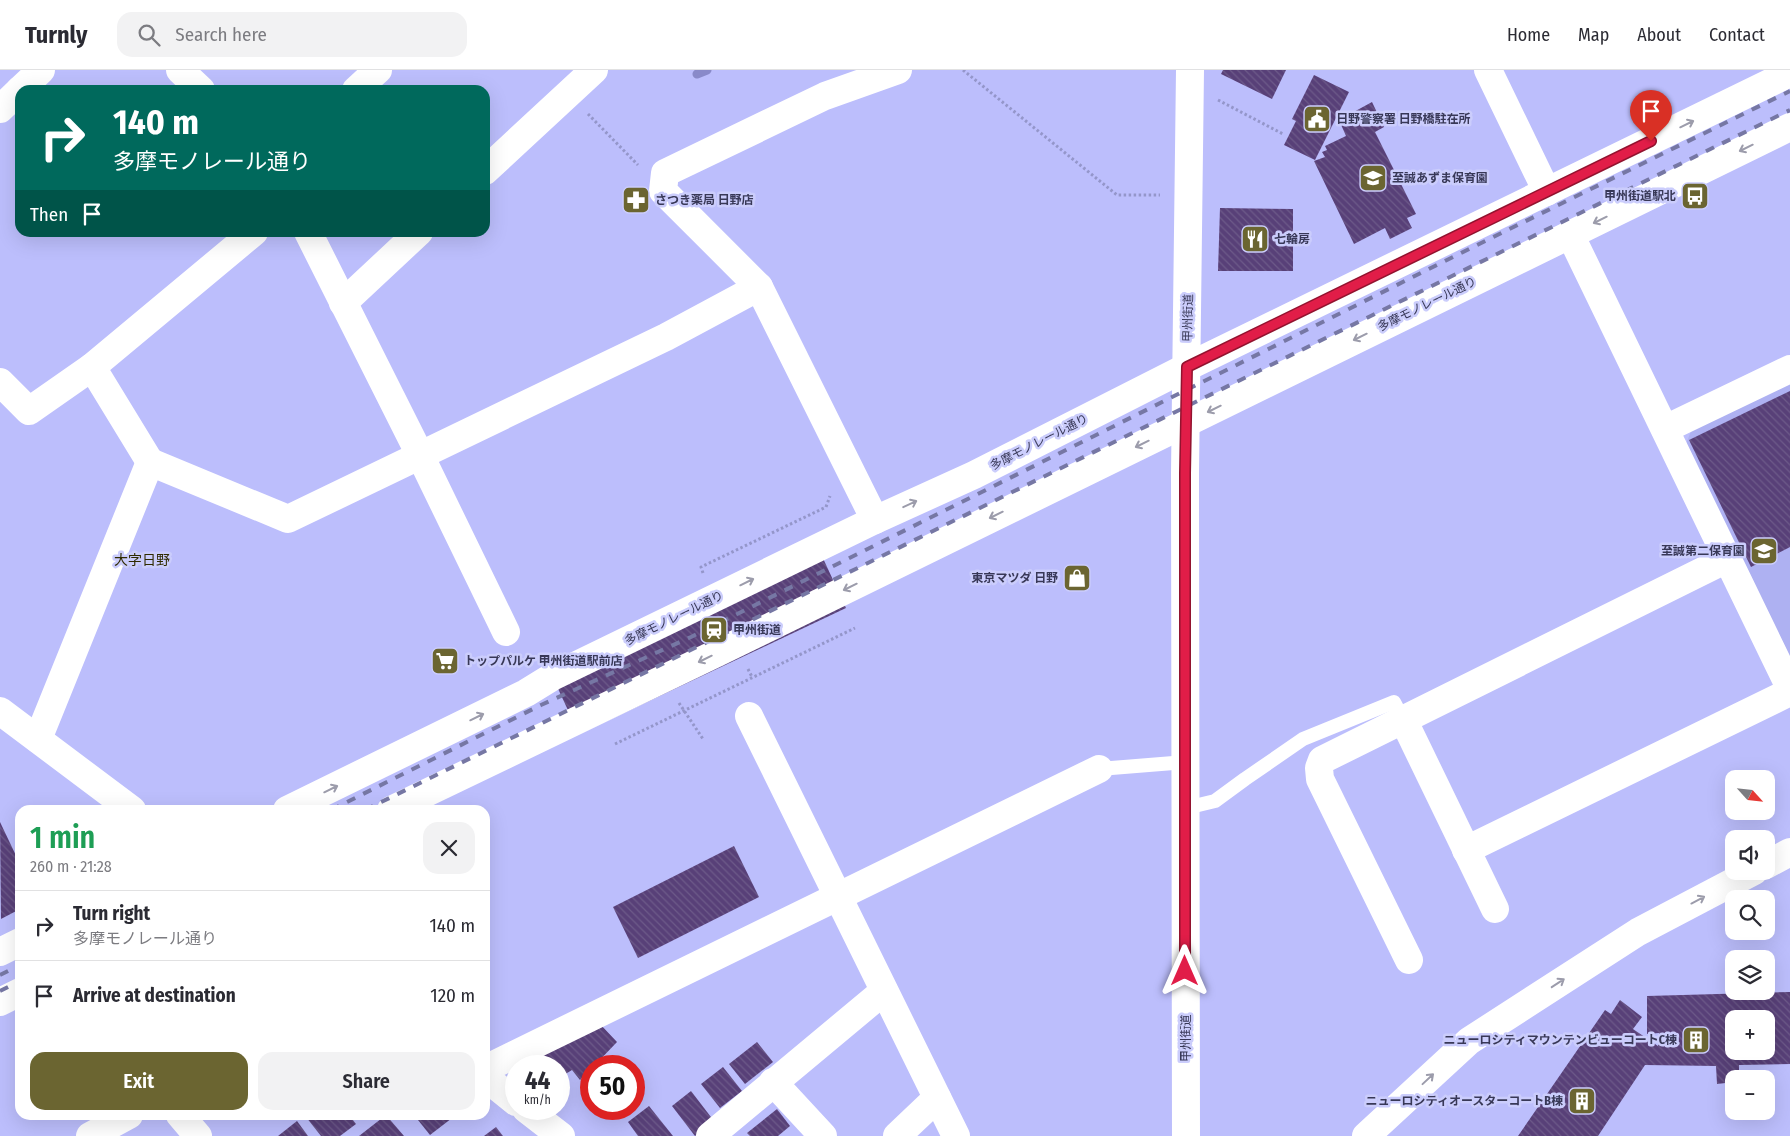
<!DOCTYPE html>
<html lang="en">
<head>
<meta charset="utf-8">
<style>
  :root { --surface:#fff; --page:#f2f2f3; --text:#2b2b33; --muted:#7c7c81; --line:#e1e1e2; --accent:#6b6531 }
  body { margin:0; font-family:"Fira Sans Condensed","Noto Sans JP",sans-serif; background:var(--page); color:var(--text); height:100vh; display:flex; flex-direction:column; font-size:19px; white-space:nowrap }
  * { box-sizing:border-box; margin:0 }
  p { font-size:16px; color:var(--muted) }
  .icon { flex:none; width:28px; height:28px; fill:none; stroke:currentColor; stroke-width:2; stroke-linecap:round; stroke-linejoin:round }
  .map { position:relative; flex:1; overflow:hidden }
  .details { position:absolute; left:15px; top:735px; width:475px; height:315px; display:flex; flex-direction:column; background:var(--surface); border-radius:15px; box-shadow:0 5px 20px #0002 }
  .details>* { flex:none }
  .hud { position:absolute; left:15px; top:15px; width:475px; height:152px; border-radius:15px; box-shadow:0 5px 20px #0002; background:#00695c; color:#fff; overflow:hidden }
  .needle { width:32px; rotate:117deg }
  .controls { position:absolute; left:1725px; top:700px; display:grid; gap:10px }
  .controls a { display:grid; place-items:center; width:50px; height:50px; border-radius:10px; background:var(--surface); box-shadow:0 5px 20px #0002; font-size:25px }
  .speed { position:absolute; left:505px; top:985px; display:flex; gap:10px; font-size:25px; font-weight:700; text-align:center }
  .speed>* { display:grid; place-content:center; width:65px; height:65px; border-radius:50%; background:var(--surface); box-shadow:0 5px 20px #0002; line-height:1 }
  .speed small { font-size:12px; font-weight:400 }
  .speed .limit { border:8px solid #d22; background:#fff; color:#111 }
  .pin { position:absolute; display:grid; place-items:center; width:42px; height:42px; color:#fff; margin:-51px -21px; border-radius:50% 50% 50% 0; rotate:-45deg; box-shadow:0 0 5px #0007 }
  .pin .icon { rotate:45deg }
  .me { position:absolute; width:55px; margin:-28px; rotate:0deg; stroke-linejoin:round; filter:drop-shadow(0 0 4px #0008) }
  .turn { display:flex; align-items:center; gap:18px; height:105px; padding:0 15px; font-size:22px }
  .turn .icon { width:65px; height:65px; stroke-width:2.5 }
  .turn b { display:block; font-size:35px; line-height:42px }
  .then { display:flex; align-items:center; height:48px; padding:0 15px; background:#0003; gap:10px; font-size:19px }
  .round { display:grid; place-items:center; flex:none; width:52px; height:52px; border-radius:15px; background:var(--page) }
  .summary { display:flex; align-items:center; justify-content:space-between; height:85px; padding:0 15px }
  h1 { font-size:30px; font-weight:600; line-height:38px; color:#1e9e55 }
  .button { display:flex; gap:10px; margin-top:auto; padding:10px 15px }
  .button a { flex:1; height:58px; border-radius:15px; background:var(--accent); color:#fff; font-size:20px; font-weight:600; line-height:58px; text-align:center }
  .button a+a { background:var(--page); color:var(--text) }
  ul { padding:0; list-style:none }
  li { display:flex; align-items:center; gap:15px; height:70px; padding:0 15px; border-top:1px solid var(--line) }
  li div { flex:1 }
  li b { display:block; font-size:19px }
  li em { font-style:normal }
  header { display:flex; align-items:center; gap:30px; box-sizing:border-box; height:70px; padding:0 25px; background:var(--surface); border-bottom:1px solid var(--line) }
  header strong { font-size:24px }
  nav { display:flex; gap:28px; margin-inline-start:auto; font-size:18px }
  .search { width:350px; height:45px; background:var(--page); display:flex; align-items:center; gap:12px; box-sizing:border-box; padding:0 18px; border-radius:15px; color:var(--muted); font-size:19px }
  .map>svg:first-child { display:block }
</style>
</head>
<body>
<header>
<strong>Turnly</strong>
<div class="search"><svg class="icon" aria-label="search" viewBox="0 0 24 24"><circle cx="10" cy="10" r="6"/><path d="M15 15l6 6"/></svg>Search here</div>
<nav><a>Home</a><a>Map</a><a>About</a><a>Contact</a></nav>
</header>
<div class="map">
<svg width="1790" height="1066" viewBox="0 0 1790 1066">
  <defs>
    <pattern id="building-back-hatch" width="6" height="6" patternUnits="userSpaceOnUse" patternTransform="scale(1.25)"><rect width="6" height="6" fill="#584078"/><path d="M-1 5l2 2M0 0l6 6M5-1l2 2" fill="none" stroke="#6d5a89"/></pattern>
  </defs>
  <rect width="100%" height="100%" fill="#bcbefc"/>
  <polygon fill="#aeb1f2" points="1790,312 1790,589 1686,374 1691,361"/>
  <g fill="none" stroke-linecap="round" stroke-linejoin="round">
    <polyline stroke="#898ac9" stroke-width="9" points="697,4 707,0"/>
  </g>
  <g fill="url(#building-back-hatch)" fill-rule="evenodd">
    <polygon points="1223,0 1286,0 1272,29 1221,4"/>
    <polygon points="1314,5 1349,22 1315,90 1284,75 1296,51 1292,49"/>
    <polygon points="1372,32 1384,57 1375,62 1416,144 1407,148 1412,158 1390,169 1385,158 1354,174 1314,91 1325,87 1322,82 1327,80 1325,76 1346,66 1339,50"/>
    <polygon points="1220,138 1293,139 1293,201 1218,201"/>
    <polygon points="1790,321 1790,477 1751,497 1689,370"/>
    <polygon points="815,471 846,538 579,664 548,597"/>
    <polygon points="0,752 20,794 20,839 1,849"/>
    <polygon points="734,776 759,827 638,888 613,837"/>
    <path d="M1790 922V994L1739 995V1009H1734V1012L1717 1014 1716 996 1645 995 1598 1066H1518L1605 940 1611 944 1620 930 1642 947 1633 959 1658 976 1659 963 1647 964V926ZM1734 949H1766V981H1734Z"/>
    <polygon points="600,954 617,972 594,996 591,996 591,999 580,1010 572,1000 559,1008 559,996 549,996 543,985"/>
    <polygon points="757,972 773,992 745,1014 729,994"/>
    <polygon points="723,997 742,1021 720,1038 701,1014"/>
    <polygon points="691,1021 714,1051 695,1066 672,1036"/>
    <polygon points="649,1036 673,1066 638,1066 628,1052"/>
    <polygon points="777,1039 790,1056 778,1066 750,1066 747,1063"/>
    <polygon points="309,1045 349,1045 356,1054 340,1066 321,1066 306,1047"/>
    <polygon points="386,1045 404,1066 359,1066"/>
    <polygon points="414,1045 456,1045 430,1065"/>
    <polygon points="297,1051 308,1066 278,1066"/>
    <polygon points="496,1057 503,1066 484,1066"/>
  </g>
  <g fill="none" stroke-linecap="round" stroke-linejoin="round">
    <g stroke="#9496ca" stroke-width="3" stroke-dasharray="2.5 2.5" stroke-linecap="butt">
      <polyline points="963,0 1117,125 1160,125"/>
      <polyline points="1218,30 1283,64"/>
      <polyline points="588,44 638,95"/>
      <polyline points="703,503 701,497 826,437 830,426"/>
      <polyline points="748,599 752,607"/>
      <polyline points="679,633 703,669"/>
      <polyline points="615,674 855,558"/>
    </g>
    <g stroke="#fff" stroke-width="14">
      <polyline points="1099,699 1186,692"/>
      <polyline points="1186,738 1215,731 1245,709 1303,669 1394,632 1403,649"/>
    </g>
    <g stroke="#fff" stroke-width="28">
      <polyline points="180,0 201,20"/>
      <polyline points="1488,0 1547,122"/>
      <polyline points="20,20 41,0"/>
      <polyline points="356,20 378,0"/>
      <polyline points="0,39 20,20"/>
      <polyline points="485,101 594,0"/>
      <polyline points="308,162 420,385 506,562"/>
      <polyline points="1570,164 1790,618"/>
      <polyline points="343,233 419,162"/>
      <polyline points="0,312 29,341 92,297"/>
      <polyline points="1665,359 1790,299"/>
      <polyline points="150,392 92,297 254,162"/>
      <polyline points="875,450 759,217 663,121 665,103 825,26 898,0"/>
      <polyline points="749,646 956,1066"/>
      <polyline points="1403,649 1495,839"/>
      <polyline points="38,669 150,392 288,449 666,267 759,217"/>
      <polyline points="1466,780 1790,622"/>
      <polyline points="1766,795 1790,782"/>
      <polyline points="1409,890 1320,709 1319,698 1322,690 1729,488"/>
      <polyline points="485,999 1099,699"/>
      <polyline points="773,1012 823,1066"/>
      <polyline points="180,1045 198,1066"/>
      <polyline points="90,1066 129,1045"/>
      <polyline points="710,1066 884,921"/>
      <polyline points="897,1066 937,1028"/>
      <polyline points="1366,1066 1469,971 1638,862 1754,801"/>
    </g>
    <g stroke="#fff" stroke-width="28">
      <polyline points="0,641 132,740"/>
      <polyline points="485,1007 516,1032"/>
      <polyline points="526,1039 561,1066"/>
    </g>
    <g stroke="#fff" stroke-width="28">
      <polyline points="287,740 526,623 552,607 875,450 974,405 1187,297 1790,3"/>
      <polyline points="391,740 717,583 1790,57"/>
      <polyline points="0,882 20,872"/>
      <polyline points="0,932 20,922"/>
      <polyline points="1186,1066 1185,403 1190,0"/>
    </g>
    <g stroke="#7677a4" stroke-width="4" stroke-dasharray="9 9" stroke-linecap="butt">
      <polyline points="331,740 541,635 691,567 1473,177 1790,21"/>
      <polyline points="365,740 1790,40"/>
      <polyline points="0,905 20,895"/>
      <polyline points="0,921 20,911"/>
    </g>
  </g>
  <defs><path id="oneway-shaft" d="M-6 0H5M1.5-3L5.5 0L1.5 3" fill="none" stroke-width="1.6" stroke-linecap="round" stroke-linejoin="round" transform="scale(1.25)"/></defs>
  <g stroke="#9c9cab">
    <use href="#oneway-shaft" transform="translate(1687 54) rotate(-26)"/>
    <use href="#oneway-shaft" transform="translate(1746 78) rotate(154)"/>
    <use href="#oneway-shaft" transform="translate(1600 150) rotate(154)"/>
    <use href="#oneway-shaft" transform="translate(1360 267) rotate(154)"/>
    <use href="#oneway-shaft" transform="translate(1214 339) rotate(154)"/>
    <use href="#oneway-shaft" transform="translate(1142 374) rotate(154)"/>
    <use href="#oneway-shaft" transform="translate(910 434) rotate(-25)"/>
    <use href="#oneway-shaft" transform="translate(996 445) rotate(154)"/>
    <use href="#oneway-shaft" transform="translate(747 512) rotate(-26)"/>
    <use href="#oneway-shaft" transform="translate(850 517) rotate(154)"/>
    <use href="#oneway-shaft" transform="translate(705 589) rotate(154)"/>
    <use href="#oneway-shaft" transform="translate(477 647) rotate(-26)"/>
    <use href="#oneway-shaft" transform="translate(331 719) rotate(-26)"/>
    <use href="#oneway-shaft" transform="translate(1698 830) rotate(-28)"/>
    <use href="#oneway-shaft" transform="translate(1558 913) rotate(-33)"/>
    <use href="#oneway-shaft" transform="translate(1428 1009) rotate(-43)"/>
  </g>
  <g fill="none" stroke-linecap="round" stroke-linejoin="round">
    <g stroke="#92132f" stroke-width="12">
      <polyline id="route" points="1185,901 1185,403 1187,297 1651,71"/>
    </g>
    <use href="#route" stroke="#e11d48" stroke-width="9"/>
  </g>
  <defs>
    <g id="civic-square" transform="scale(1.4375)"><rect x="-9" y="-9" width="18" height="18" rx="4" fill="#6b6531" stroke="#cbcdfc"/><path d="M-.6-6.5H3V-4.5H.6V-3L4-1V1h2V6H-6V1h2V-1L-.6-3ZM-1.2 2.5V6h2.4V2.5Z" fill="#fff"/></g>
    <g id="school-square" transform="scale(1.4375)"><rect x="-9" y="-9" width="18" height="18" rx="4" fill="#6b6531" stroke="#cbcdfc"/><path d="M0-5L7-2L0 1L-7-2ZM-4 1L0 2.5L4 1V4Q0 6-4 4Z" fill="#fff"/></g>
    <g id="bus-square" transform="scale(1.4375)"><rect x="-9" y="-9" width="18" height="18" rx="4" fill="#6b6531" stroke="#cbcdfc"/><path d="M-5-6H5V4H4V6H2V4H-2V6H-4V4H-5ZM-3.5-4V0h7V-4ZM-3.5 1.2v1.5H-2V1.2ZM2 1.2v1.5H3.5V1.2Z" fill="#fff"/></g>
    <g id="pharmacy-square" transform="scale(1.4375)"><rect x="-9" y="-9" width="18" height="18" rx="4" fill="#6b6531" stroke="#cbcdfc"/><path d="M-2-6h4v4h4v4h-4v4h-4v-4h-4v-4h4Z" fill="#fff"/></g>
    <g id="restaurant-square" transform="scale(1.4375)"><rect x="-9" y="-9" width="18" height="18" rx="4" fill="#6b6531" stroke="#cbcdfc"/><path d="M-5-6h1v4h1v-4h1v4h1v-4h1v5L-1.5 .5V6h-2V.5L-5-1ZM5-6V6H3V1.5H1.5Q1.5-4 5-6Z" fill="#fff"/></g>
    <g id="shop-square" transform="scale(1.4375)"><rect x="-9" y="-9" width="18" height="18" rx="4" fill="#6b6531" stroke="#cbcdfc"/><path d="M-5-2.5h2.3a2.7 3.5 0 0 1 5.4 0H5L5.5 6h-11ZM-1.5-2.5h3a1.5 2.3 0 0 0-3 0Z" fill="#fff"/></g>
    <g id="station-square" transform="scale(1.4375)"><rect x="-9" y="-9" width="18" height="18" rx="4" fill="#6b6531" stroke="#cbcdfc"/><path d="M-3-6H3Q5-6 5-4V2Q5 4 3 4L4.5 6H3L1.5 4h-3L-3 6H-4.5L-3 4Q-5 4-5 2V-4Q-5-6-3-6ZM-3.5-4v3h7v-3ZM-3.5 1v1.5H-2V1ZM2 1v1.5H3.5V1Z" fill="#fff"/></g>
    <g id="supermarket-square" transform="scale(1.4375)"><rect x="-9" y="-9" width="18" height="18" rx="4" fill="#6b6531" stroke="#cbcdfc"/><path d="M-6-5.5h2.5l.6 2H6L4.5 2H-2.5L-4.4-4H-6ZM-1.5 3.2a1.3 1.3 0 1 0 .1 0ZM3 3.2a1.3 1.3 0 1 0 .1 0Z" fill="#fff"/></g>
    <g id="building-square" transform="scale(1.4375)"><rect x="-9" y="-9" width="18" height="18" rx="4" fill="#6b6531" stroke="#cbcdfc"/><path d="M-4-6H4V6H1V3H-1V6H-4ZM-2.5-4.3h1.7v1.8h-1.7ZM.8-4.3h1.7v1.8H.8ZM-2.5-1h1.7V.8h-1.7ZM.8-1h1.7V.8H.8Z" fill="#fff"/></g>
  </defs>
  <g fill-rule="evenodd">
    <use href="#civic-square" x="1317" y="49"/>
    <use href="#school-square" x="1373" y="108"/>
    <use href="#bus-square" x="1695" y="126"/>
    <use href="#pharmacy-square" x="636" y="130"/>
    <use href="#restaurant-square" x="1255" y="169"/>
    <use href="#school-square" x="1764" y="481"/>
    <use href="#shop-square" x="1077" y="508"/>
    <use href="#station-square" x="714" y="560"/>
    <use href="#supermarket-square" x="445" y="591"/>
    <use href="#building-square" x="1696" y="970"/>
    <use href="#building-square" x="1582" y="1031"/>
  </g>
  <g text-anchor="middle" stroke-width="5" stroke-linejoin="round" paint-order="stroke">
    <g font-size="12" font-weight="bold" fill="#383857" stroke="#cbcdfc" text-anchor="start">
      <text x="1336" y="53">日野警察署 日野橋駐在所</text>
      <text x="1392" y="112">至誠あずま保育園</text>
      <text x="1676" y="130" text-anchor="end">甲州街道駅北</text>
      <text x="655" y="134">さつき薬局 日野店</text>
      <text x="1274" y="173">七輪房</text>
      <text x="1745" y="485" text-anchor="end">至誠第二保育園</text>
      <text x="1058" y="512" text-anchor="end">東京マツダ 日野</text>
      <text x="733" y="564">甲州街道</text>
      <text x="464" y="595">トップパルケ 甲州街道駅前店</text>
      <text x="1677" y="974" text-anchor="end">ニューロシティマウンテンビューコートC棟</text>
      <text x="1563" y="1035" text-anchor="end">ニューロシティオースターコートB棟</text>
    </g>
    <g font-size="12" fill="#383857" stroke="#cbcdfc">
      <text transform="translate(1427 234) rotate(-26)" y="4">多摩モノレール通り</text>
      <text transform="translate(1188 248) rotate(-89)" y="4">甲州街道</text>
      <text transform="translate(1039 372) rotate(-27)" y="4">多摩モノレール通り</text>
      <text transform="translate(674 548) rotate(-26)" y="4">多摩モノレール通り</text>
      <text transform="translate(1186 968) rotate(-90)" y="4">甲州街道</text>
    </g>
    <g font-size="14" fill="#2f2a00" stroke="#cbcdfc">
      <text x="142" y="495">大字日野</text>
    </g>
  </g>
</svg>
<div class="controls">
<a><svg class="needle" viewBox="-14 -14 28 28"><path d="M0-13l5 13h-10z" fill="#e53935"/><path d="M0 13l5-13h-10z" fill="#7c7c81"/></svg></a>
<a><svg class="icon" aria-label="sound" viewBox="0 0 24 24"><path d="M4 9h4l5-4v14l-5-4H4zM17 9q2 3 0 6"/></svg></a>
<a><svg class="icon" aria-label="search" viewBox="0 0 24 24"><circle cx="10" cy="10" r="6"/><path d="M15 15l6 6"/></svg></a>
<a><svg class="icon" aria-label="layers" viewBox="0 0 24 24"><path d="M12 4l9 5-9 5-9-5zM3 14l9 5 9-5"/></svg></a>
<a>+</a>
<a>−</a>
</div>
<div class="speed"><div>44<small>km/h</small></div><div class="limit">50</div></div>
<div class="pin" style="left:1651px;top:71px;background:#d93025"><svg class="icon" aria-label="arrive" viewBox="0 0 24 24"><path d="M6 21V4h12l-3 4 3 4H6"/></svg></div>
<svg class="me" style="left:1185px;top:901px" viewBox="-20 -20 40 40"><path d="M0-17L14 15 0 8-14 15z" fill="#e11d48" stroke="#fff" stroke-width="4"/></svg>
<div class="hud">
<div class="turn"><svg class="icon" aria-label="right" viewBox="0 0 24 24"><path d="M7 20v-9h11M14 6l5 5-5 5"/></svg><div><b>140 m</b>多摩モノレール通り</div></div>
<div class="then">Then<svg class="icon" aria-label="arrive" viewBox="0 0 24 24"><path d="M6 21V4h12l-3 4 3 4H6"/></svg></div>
</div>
<section class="details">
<div class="summary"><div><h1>1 min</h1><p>260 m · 21:28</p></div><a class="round"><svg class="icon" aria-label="close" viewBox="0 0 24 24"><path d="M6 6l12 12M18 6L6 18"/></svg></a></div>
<ul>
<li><svg class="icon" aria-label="right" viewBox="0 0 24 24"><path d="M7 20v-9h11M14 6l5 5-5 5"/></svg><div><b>Turn right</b><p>多摩モノレール通り</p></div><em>140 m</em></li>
<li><svg class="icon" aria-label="arrive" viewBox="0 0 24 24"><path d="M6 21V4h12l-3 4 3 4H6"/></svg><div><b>Arrive at destination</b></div><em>120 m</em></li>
</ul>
<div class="button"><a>Exit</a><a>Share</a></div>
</section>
</div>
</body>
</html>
